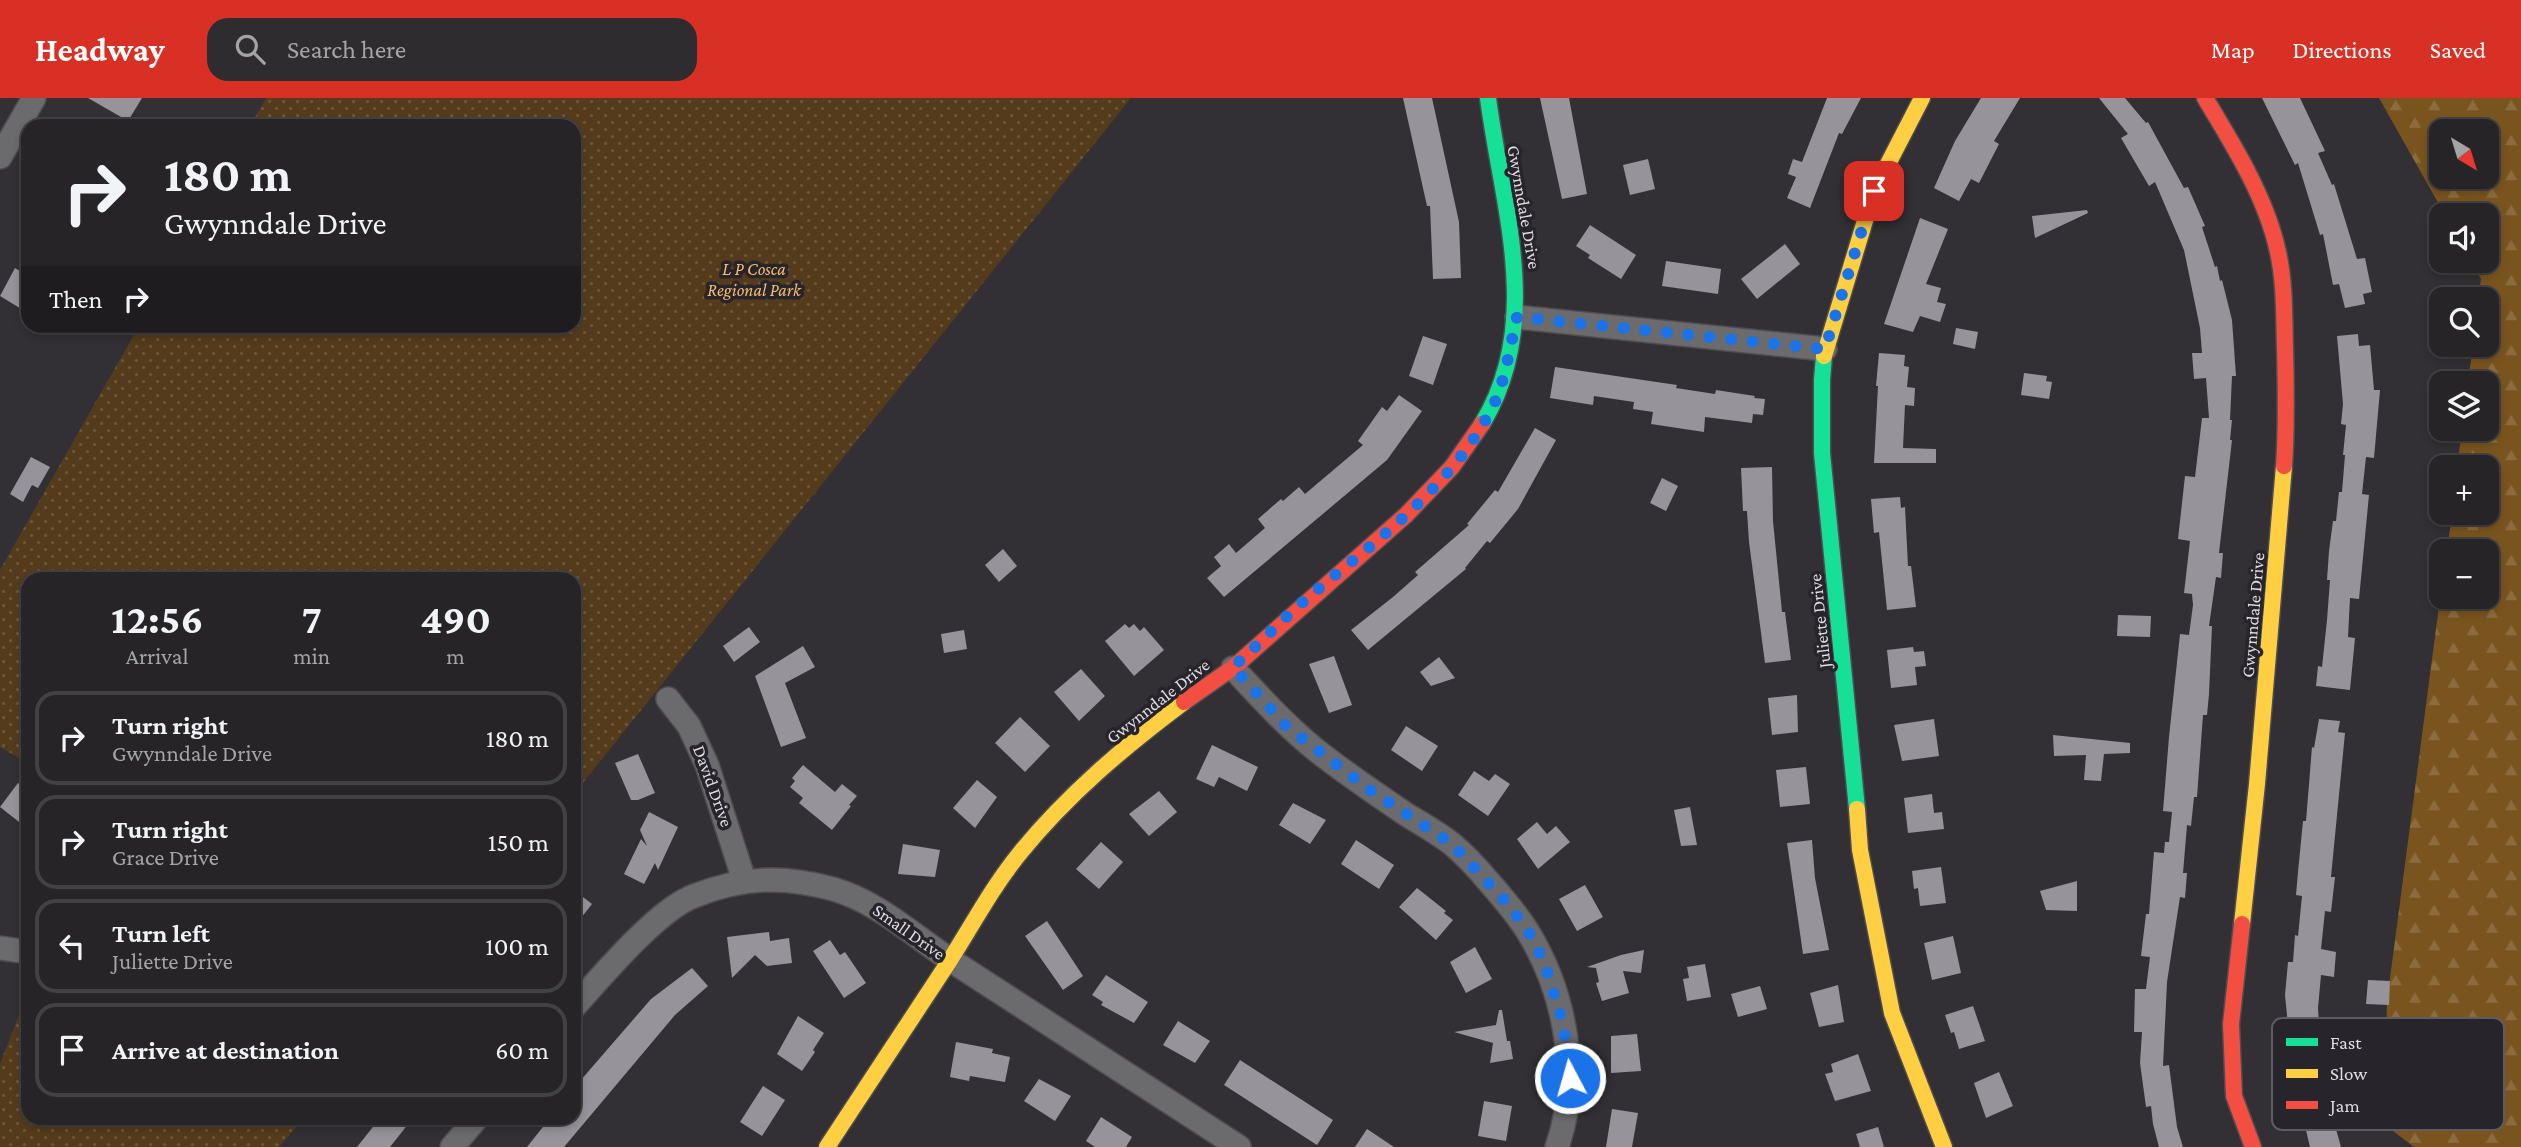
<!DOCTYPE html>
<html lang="en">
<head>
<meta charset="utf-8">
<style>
  :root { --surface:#262427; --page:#2e2c2f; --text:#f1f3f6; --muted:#a4a4a7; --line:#424144; --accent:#d93025 }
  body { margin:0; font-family:"Crimson Pro",serif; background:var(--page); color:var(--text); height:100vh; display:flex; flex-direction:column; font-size:26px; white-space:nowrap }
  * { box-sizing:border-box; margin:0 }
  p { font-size:23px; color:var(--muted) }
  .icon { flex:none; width:38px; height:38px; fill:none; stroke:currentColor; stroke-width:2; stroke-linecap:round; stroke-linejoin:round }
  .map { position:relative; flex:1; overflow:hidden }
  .side { position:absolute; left:21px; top:474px; width:560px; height:553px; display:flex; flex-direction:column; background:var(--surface); border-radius:21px; box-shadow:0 4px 10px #0003,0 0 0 2px var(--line) }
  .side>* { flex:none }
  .guide { position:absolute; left:21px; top:21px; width:560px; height:214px; border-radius:21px; box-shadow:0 4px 10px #0003,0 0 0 2px var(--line); background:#262427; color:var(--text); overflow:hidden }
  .needle { width:46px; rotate:142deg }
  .tools { position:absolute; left:2429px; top:21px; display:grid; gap:14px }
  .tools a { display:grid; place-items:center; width:70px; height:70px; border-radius:14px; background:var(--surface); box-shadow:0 4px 10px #0003,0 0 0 2px var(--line); font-size:35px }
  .pin { position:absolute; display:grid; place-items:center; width:60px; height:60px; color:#fff; margin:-30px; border-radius:14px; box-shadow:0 4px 10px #0006 }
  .me { position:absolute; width:77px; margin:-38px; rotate:354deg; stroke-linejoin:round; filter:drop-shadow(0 0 5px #0008) }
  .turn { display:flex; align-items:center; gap:24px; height:147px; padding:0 28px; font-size:32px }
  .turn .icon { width:91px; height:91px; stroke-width:2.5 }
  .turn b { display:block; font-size:49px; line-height:60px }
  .then { display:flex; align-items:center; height:66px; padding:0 28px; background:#0003; gap:14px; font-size:26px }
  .eta { display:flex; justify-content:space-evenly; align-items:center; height:119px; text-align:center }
  .eta b { font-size:42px; font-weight:700; line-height:49px }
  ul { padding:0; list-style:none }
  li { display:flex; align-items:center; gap:21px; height:94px; margin:0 14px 10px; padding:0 14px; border:4px solid var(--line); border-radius:21px }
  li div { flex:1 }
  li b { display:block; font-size:26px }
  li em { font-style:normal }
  header { display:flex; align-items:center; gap:42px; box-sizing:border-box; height:98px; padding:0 35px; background:var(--accent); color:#fff }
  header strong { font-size:33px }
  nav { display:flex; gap:38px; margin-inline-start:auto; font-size:24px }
  .search { width:490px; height:63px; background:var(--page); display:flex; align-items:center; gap:18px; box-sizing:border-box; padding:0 24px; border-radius:21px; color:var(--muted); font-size:26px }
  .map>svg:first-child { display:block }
</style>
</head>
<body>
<header>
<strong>Headway</strong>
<div class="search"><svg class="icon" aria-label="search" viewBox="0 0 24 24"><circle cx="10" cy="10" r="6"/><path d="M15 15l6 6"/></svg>Search here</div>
<nav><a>Map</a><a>Directions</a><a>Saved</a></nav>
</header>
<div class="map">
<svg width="2521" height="1049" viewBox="0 0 2521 1049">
  <defs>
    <pattern id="forest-firs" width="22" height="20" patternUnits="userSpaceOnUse" patternTransform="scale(1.75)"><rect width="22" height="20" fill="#79541e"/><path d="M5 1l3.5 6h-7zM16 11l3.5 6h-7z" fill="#8c6c3e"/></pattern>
    <pattern id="park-dots" width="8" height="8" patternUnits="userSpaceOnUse" patternTransform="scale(1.75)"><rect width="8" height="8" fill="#543b1c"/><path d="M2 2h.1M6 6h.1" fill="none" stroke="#6c573d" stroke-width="1.8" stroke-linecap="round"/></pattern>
  </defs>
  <rect width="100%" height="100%" fill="#323034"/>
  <path fill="url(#forest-firs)" fill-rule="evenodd" d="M2379 0H2521V1049H2414L2384 1026 2387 903 2441 493V499H2487V453H2447L2452 415H2487V369H2457L2462 331H2487V285H2468L2473 247H2487V201H2478L2481 181 2471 163H2487V117H2445ZM2441 33H2487V79H2441Z"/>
  <g fill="url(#park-dots)">
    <polygon points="266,0 1131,0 574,696 574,481 28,481 28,665 0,649 0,472 139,228 574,228 574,28 250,28"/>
    <polygon points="28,893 28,1020 304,1020 279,1049 0,1049 0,966"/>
  </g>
  <g fill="#96939b">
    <polygon points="88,0 142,0 128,23"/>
    <polygon points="1403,0 1432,0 1459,124 1461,180 1433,181 1430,108 1427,108"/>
    <polygon points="1540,0 1569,0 1587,96 1562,101"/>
    <polygon points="1827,0 1861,0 1842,36 1839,35 1810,110 1787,100 1796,79 1788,76 1793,61 1802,64"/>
    <polygon points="1981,0 2020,0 1994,43 1999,46 1979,85 1971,81 1959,103 1934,90 1955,43"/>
    <polygon points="2099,0 2125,0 2146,25 2148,24 2184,90 2188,89 2205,128 2202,129 2215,169 2217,168 2220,183 2222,182 2232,222 2236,278 2232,278 2230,322 2232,322 2230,342 2232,342 2219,455 2223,455 2221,480 2216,479 2209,528 2212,528 2209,596 2207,617 2203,617 2197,699 2194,699 2191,728 2187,727 2183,775 2187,775 2185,800 2180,799 2167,884 2163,968 2169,967 2177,1029 2183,1049 2159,1049 2153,1026 2151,1008 2146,1009 2140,965 2142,934 2134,934 2135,891 2146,891 2150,859 2141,858 2146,816 2149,816 2154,754 2164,755 2165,744 2169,744 2172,714 2163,713 2169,639 2180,536 2189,537 2193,507 2192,496 2184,495 2190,443 2178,441 2185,378 2195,379 2202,320 2209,320 2206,280 2194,281 2192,255 2202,255 2200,230 2184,152 2155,84 2149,88 2121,40 2128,36"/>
    <polygon points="2262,0 2300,0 2325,53 2318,55 2332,87 2334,86 2357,161 2365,160 2372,194 2363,196 2365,206 2345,210 2339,186 2333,187 2323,136 2320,137 2298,65 2295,67"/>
    <polygon points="1648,61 1655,91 1630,97 1623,67"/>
    <polygon points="2087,112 2088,115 2035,140 2032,118"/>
    <polygon points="1920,120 1948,131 1926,186 1941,190 1937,204 1946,206 1940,224 1920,218 1913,234 1884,226"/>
    <polygon points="1590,127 1636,157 1621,181 1588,160 1590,157 1576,148"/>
    <polygon points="1785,146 1800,166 1757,201 1741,181"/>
    <polygon points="1666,163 1721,171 1718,196 1662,188"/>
    <polygon points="15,170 28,178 28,215 0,198"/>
    <polygon points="1956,230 1978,234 1975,251 1953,246"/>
    <polygon points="2358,236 2359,248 2370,247 2374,292 2380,292 2374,360 2366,359 2362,396 2369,397 2359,501 2350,500 2348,539 2355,540 2350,592 2316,588 2318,568 2322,569 2327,522 2330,482 2327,482 2329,453 2333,423 2336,423 2339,394 2342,394 2345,357 2343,357 2346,327 2341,326 2343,306 2337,238"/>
    <polygon points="1423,238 1447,246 1433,287 1409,278"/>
    <polygon points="1879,255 1905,257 1904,268 1909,269 1907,289 1915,290 1914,308 1905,307 1903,350 1936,351 1936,365 1874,365 1878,288 1876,288"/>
    <polygon points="1555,269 1677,287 1676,290 1715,296 1716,292 1755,298 1754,300 1765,301 1763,317 1753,316 1752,325 1705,319 1704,334 1651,326 1653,314 1633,311 1634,304 1594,298 1593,307 1550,300"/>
    <polygon points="2024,275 2047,278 2046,283 2052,284 2049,301 2021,297"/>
    <polygon points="1399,297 1422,313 1387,362 1224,499 1207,480 1221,468 1214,459 1229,446 1236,455 1265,430 1258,421 1281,401 1283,403 1299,389 1305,396 1363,347 1358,343 1382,309 1387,313"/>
    <polygon points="1535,330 1556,342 1518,411 1490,445 1487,443 1465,470 1466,471 1368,552 1351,532 1393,499 1418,477 1415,474 1469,427 1467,426 1495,392 1498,394"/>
    <polygon points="31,359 50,369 38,390 32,387 23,404 10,396"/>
    <polygon points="1772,369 1773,423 1782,514 1785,514 1791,562 1765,565 1749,444 1747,413 1743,413 1741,370"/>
    <polygon points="1662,380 1678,388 1666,413 1650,405"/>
    <polygon points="1900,399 1901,410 1905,409 1908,468 1911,468 1916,509 1887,512 1879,434 1874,435 1871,401"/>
    <polygon points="1003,451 1017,468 999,484 985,467"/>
    <polygon points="2118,517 2151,518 2150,539 2117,538"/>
    <polygon points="1125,526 1129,530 1134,526 1140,533 1144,529 1164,552 1134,578 1105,543"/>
    <polygon points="749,529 760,544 734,564 723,548"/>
    <polygon points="964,532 967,551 944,555 941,536"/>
    <polygon points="803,548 815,569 785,585 806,640 781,649 755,578"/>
    <polygon points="1913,549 1914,554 1924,553 1926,568 1915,569 1917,587 1891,590 1887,552"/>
    <polygon points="1334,558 1352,607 1329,615 1309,566"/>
    <polygon points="1439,559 1455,580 1431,588 1420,574"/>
    <polygon points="1081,571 1105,598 1079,623 1054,594"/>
    <polygon points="1797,597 1798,634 1772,637 1768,600"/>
    <polygon points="1020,619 1050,648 1025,674 995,645"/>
    <polygon points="1934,621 1939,658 1902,663 1894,627"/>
    <polygon points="2319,621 2340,623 2338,634 2345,635 2331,779 2335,779 2331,814 2325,813 2321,851 2336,854 2334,879 2321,877 2318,910 2321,960 2309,961 2320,1002 2327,999 2341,1049 2310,1049 2293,978 2285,897 2288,864 2293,864 2295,837 2298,838 2302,798 2296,797 2298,774 2303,723 2306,723 2312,649 2314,650"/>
    <polygon points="1406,628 1438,648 1422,673 1391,652"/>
    <polygon points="2053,637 2130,645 2130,655 2104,656 2101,683 2084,682 2086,657 2054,658"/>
    <polygon points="1212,647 1258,669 1247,693 1219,679 1214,689 1196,681"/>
    <polygon points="638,656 655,695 638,702 631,702 615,665"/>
    <polygon points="803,667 835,694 842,686 857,698 849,707 851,708 832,732 799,705 803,700 790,689 795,683 792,680"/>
    <polygon points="1806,669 1810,706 1780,709 1776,672"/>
    <polygon points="1474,673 1489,683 1495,676 1510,686 1488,718 1458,697"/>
    <polygon points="977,682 997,699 975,730 953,710"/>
    <polygon points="18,685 28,693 28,731 0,709"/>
    <polygon points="1159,693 1177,714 1149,738 1129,716"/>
    <polygon points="1932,696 1934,715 1942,714 1944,731 1908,735 1904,700"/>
    <polygon points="1293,705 1326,722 1310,746 1279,727"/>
    <polygon points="1690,709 1697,747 1681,748 1674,712"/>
    <polygon points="649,714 678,729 658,772 655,765 644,786 624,776 641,741 647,748 640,732"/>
    <polygon points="1537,724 1547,736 1556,728 1570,744 1538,771 1517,741"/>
    <polygon points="1356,742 1394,767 1379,791 1341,766"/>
    <polygon points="1812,742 1815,780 1829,852 1803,856 1787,745"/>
    <polygon points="1101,744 1123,764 1099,791 1076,771"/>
    <polygon points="903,746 940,752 935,779 898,776"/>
    <polygon points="1941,769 1946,805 1920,808 1918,790 1914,791 1912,773"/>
    <polygon points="2077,783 2077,813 2046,812 2040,793"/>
    <polygon points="1585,787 1603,819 1577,833 1559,801"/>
    <polygon points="1417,790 1446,813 1444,815 1453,822 1436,842 1399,809"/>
    <polygon points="574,792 592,806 574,829"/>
    <polygon points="1047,823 1083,878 1063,892 1025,838"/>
    <polygon points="769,834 770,843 789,840 792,865 767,868 755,857 732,880 727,839"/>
    <polygon points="1953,838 1961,875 1932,882 1924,845"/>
    <polygon points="830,842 840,857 845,854 866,885 844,900 813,853"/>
    <polygon points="1475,849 1492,881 1466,895 1450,864"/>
    <polygon points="1644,852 1641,875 1623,873 1629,895 1602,903 1596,885 1599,884 1596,870 1587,869 1621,857"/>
    <polygon points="1705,866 1711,899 1687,903 1683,881 1689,880 1687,869"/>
    <polygon points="692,870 708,888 675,917 564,1049 527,1049 550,1020 574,1020 574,990 651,901"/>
    <polygon points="1106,877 1148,904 1134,925 1101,907 1103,904 1092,897"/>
    <polygon points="2368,882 2390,883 2389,907 2366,906"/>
    <polygon points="1838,887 1844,924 1819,929 1810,895"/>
    <polygon points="1760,888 1767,911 1738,919 1731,896"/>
    <polygon points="1973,908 1985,943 1959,951 1954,934 1951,935 1945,917"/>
    <polygon points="1499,912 1502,912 1507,943 1510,943 1513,961 1490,965 1493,945 1454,934 1496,927"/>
    <polygon points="798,918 824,935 813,952 815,954 802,973 777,956"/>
    <polygon points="1178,923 1210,943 1195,965 1163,947"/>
    <polygon points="1637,936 1641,973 1611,975 1611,938"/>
    <polygon points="956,944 993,951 992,955 1010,959 1005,984 970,978 969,983 950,979"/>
    <polygon points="1858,956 1871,993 1835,1003 1825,976 1833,974 1831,966"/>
    <polygon points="1240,962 1333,1022 1317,1047 1224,987"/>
    <polygon points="1999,974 2013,1008 1986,1020 1974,985"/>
    <polygon points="1039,981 1071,998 1055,1023 1024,1003"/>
    <polygon points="763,988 785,1002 762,1038 740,1024"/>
    <polygon points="1484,1003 1512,1008 1506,1043 1478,1038"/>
    <polygon points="1612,1011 1638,1015 1632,1049 1606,1049"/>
    <polygon points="1101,1019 1132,1039 1126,1049 1095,1049 1086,1043"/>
    <polygon points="380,1020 413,1020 390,1049 357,1049"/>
    <polygon points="1878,1029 1884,1049 1860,1049 1856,1036"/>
    <polygon points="1367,1031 1394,1049 1355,1049"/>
  </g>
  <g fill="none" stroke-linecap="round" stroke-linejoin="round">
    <g stroke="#4e4c4f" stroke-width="26">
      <g id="street">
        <polyline points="0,59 34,0"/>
        <polyline points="1517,219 1825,251"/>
        <path d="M1233 570C1260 599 1285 627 1316 652 1345 675 1376 696 1407 717 1422 726 1438 735 1452 746 1465 757 1478 771 1489 784 1503 800 1517 816 1528 834 1566 896 1581 981 1557 1049"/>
        <polyline points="668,601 689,628 707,667 744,782"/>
        <polyline points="0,850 28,854"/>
        <path d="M574 909C602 878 657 812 694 798 742 779 783 777 833 791 879 804 916 840 955 865 1050 926 1144 988 1239 1049"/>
        <polyline points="452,1049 477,1020"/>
      </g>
    </g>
    <g stroke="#4e4c4f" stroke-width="19">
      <g id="fast">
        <polyline points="1824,258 1822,282 1822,355 1857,711"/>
        <path d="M1482 326C1544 224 1502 108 1488 0"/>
      </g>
    </g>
    <g stroke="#4e4c4f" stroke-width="19">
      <g id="slow">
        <polyline points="1824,258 1874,93 1922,0"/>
        <polyline points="1857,711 1860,752 1892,915 1944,1049"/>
        <polyline points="2242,826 2257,686 2284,368"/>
        <path d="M827 1049C868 987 909 924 950 862 973 826 993 788 1020 755 1067 697 1124 649 1184 604"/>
      </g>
    </g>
    <g stroke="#4e4c4f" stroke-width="19">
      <g id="jam">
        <path d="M2205 0C2234 48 2266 99 2278 154 2285 186 2284 219 2285 250 2286 290 2287 329 2284 368"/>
        <polyline points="1184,604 1234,569 1406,417 1452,369 1482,326"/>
        <polyline points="2242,826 2231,926 2234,998 2253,1049"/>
      </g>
    </g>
    <use href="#street" stroke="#6b6a6d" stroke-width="23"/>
    <use href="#fast" stroke="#16e098" stroke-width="16"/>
    <use href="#slow" stroke="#ffcf43" stroke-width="16"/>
    <use href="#jam" stroke="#f24e42" stroke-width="16"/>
  </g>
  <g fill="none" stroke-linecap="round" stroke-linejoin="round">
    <path stroke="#1a73e8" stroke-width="12" stroke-dasharray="0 21.6" d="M1570 980 1563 925 1544 864 1528 833 1508 806 1452 746 1370 692 1286 628 1233 569C1259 546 1284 520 1311 497 1377 442 1455 386 1494 306 1506 279 1510 248 1517 219L1825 251 1874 93"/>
  </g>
  <g text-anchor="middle" stroke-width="7" stroke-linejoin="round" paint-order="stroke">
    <g font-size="18" fill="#dedde1" stroke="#27252b">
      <text transform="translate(1524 109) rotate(80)" y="6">Gwynndale Drive</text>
      <text transform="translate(2253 517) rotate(-85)" y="6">Gwynndale Drive</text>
      <text transform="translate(1820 523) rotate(-96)" y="6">Juliette Drive</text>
      <text transform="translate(1158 603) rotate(-38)" y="6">Gwynndale Drive</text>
      <text transform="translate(713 688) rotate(70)" y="6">David Drive</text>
      <text transform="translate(909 834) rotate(35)" y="6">Small Drive</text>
    </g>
    <g font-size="18" font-style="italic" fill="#f7bb6c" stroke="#27252b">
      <text x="754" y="177">L P Cosca<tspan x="754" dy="21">Regional Park</tspan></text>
    </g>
  </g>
  <rect x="2272" y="920" width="232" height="112" rx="10" fill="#27252b" stroke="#5e5c62" stroke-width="2"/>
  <rect x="2286" y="940" width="32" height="8" fill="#16e098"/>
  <rect x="2286" y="971" width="32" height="9" fill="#ffcf43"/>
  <rect x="2286" y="1003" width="32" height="8" fill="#f24e42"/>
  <g font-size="19" fill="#dedde1">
    <text x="2330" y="951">Fast</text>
    <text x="2330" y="982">Slow</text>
    <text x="2330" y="1014">Jam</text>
  </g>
</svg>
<div class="tools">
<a><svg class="needle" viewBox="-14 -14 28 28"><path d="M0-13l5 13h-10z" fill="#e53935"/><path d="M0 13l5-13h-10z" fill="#a4a4a7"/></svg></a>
<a><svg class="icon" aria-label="sound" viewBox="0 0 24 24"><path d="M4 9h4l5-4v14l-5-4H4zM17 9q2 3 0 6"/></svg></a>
<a><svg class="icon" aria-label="search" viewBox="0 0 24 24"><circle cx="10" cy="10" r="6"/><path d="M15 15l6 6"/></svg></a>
<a><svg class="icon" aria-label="layers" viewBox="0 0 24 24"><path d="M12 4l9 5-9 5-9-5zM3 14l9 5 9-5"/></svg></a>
<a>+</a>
<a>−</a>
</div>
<div class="pin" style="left:1874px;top:93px;background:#d93025"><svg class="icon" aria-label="arrive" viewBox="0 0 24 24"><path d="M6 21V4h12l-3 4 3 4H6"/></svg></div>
<svg class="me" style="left:1570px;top:980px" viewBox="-20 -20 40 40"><circle r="17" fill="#1a73e8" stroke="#fff" stroke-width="3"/><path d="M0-11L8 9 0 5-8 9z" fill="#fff"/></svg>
<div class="guide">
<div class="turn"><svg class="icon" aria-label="right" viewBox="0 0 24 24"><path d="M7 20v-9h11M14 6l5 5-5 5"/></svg><div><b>180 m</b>Gwynndale Drive</div></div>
<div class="then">Then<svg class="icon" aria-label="right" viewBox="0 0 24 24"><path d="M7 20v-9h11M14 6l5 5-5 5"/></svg></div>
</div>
<section class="side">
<div class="eta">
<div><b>12:56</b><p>Arrival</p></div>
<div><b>7</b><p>min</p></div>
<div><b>490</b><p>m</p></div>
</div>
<ul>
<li><svg class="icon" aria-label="right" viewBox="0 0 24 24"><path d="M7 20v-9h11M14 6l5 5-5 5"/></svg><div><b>Turn right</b><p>Gwynndale Drive</p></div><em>180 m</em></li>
<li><svg class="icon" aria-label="right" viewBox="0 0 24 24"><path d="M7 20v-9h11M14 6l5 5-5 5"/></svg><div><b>Turn right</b><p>Grace Drive</p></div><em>150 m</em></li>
<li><svg class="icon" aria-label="left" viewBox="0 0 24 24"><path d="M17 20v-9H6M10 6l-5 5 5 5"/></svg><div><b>Turn left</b><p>Juliette Drive</p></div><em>100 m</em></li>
<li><svg class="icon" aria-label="arrive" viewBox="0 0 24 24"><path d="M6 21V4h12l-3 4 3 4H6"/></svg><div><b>Arrive at destination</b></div><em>60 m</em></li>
</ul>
</section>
</div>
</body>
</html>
